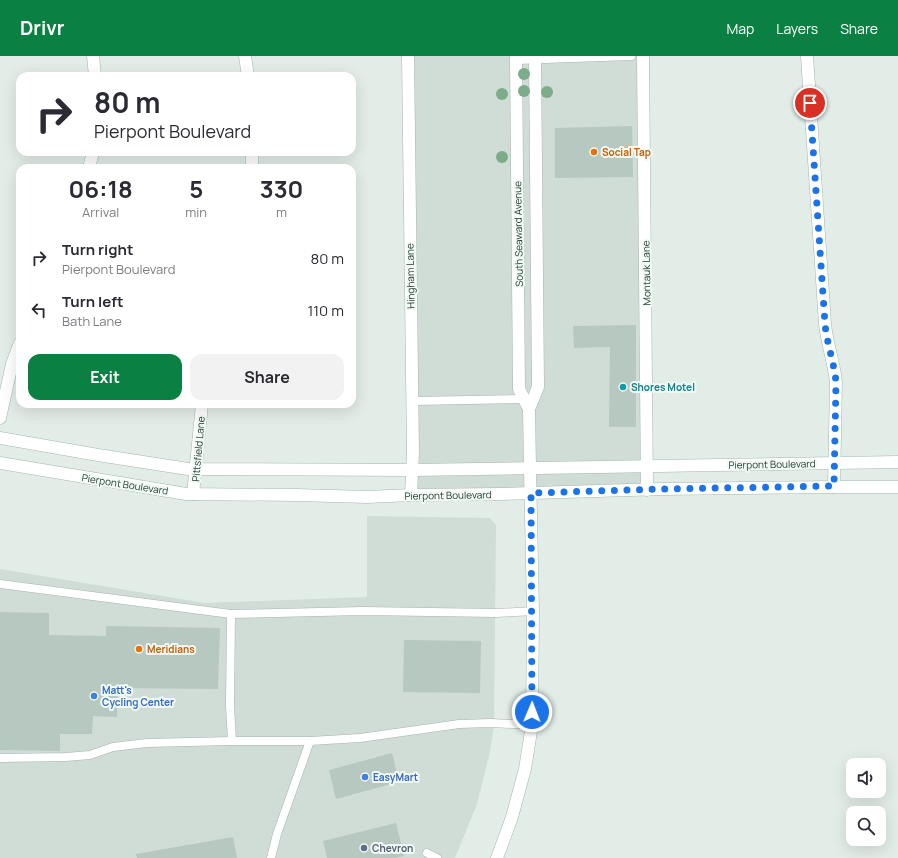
<!DOCTYPE html>
<html lang="en">
<head>
<meta charset="utf-8">
<style>
  :root { --surface:#fff; --page:#f2f2f3; --text:#2b2b33; --muted:#7c7c81; --accent:#0b8043 }
  body { margin:0; font-family:Manrope,sans-serif; background:var(--page); color:var(--text); height:100vh; display:flex; flex-direction:column; font-size:15px; white-space:nowrap }
  * { box-sizing:border-box; margin:0 }
  p { font-size:13px; color:var(--muted) }
  .icon { flex:none; width:22px; height:22px; fill:none; stroke:currentColor; stroke-width:2; stroke-linecap:round; stroke-linejoin:round }
  .map { position:relative; flex:1; overflow:hidden }
  .side { position:absolute; left:16px; top:108px; width:340px; height:244px; display:flex; flex-direction:column; background:var(--surface); border-radius:12px; box-shadow:0 4px 16px #0002 }
  .side>* { flex:none }
  .guide { position:absolute; left:16px; top:16px; width:340px; height:84px; border-radius:12px; box-shadow:0 4px 16px #0002; background:#fff; color:var(--text); overflow:hidden }
  .controls { position:absolute; left:846px; top:702px; display:grid; gap:8px }
  .controls a { display:grid; place-items:center; width:40px; height:40px; border-radius:8px; background:var(--surface); box-shadow:0 4px 16px #0002; font-size:20px }
  .pin { position:absolute; display:grid; place-items:center; width:34px; height:34px; color:#fff; margin:-17px; border:2px solid #fff; border-radius:50%; box-shadow:0 1px 4px #0007 }
  .me { position:absolute; width:44px; margin:-22px; rotate:1deg; stroke-linejoin:round; filter:drop-shadow(0 0 3px #0008) }
  .turn { display:flex; align-items:center; gap:14px; height:84px; padding:0 12px; font-size:18px }
  .turn .icon { width:52px; height:52px; stroke-width:2.5 }
  .turn b { display:block; font-size:28px; line-height:34px }
  .eta { display:flex; justify-content:space-evenly; align-items:center; height:68px; text-align:center }
  .eta b { font-size:24px; font-weight:700; line-height:28px }
  .action { display:flex; gap:8px; margin-top:auto; padding:8px 12px }
  .action a { flex:1; height:46px; border-radius:12px; background:var(--accent); color:#fff; font-size:16px; font-weight:700; line-height:46px; text-align:center }
  .action a+a { background:var(--page); color:var(--text) }
  ul { padding:0; list-style:none }
  li { display:flex; align-items:center; gap:12px; height:52px; padding:0 12px }
  li div { flex:1 }
  li b { display:block; font-size:15px }
  li em { font-style:normal }
  header { display:flex; align-items:center; gap:24px; box-sizing:border-box; height:56px; padding:0 20px; background:var(--accent); color:#fff }
  header strong { font-size:19px }
  nav { display:flex; gap:22px; margin-inline-start:auto; font-size:14px }
  .map>svg:first-child { display:block }
</style>
</head>
<body>
<header>
<strong>Drivr</strong>
<nav><a>Map</a><a>Layers</a><a>Share</a></nav>
</header>
<div class="map">
<svg width="898" height="802" viewBox="0 0 898 802">
  <rect width="100%" height="100%" fill="#e2ede7"/>
  <g fill="#d0ddd6">
    <polygon points="408,0 642,0 647,434 411,439"/>
    <polygon points="367,460 490,462 496,469 494,671 489,700 477,748 455,802 0,802 0,513 205,547 367,541"/>
  </g>
  <g fill="#b7c8c0">
    <polygon points="632,70 633,121 555,122 555,72"/>
    <polygon points="636,269 636,371 609,371 610,291 574,292 573,270"/>
    <polygon points="0,556 49,557 49,579 106,580 106,570 220,572 218,633 117,632 117,661 93,660 92,678 60,678 60,695 0,694"/>
    <polygon points="404,584 481,585 480,637 403,636"/>
    <polygon points="392,697 399,726 336,743 329,714"/>
    <polygon points="396,767 404,800 395,802 327,802 323,785"/>
    <polygon points="233,781 237,802 137,802 136,798"/>
  </g>
  <g fill="none" stroke-linecap="round" stroke-linejoin="round">
    <g stroke="#a5b5ae" stroke-width="9">
      <g id="lane">
        <polyline points="516,4 631,0"/>
        <polyline points="412,345 524,343"/>
        <polyline points="0,528 231,558"/>
        <polyline points="232,685 230,650 231,558 363,555 497,557 533,555"/>
        <polyline points="0,702 66,701 90,699 113,691 147,687 232,685 310,685 360,682 459,668 491,667 532,669"/>
        <polyline points="427,797 437,802"/>
        <polyline points="271,802 277,778 310,685"/>
      </g>
    </g>
    <g stroke="#a5b5ae" stroke-width="13">
      <g id="street">
        <polyline points="93,0 95,20"/>
        <polyline points="245,0 248,20"/>
        <polyline points="408,0 413,396 411,439"/>
        <polyline points="516,0 519,333 529,353"/>
        <polyline points="643,0 647,434"/>
        <path d="M807 0 825 268C827 288 834 306 836 326L834 431"/>
        <polyline points="89,112 93,96"/>
        <polyline points="252,112 252,96"/>
        <polyline points="0,362 12,308 20,287"/>
        <polyline points="530,412 529,353 538,331 535,0"/>
        <polyline points="193,438 202,348"/>
      </g>
    </g>
    <g stroke="#a0b9ae" stroke-width="13">
      <g id="secondary">
        <polyline points="0,382 98,399 188,413 413,414 898,406"/>
        <polyline points="0,407 186,438 297,439 367,441 411,439 501,438 662,433 834,431 898,431"/>
        <polyline points="497,802 512,761 525,713 532,669 533,555 530,412"/>
      </g>
    </g>
    <use href="#lane" stroke="#fff" stroke-width="8"/>
    <use href="#street" stroke="#fff" stroke-width="12"/>
    <use href="#secondary" stroke="#fff" stroke-width="12"/>
  </g>
  <g fill="#7dac8b">
    <circle cx="524" cy="18" r="6"/>
    <circle cx="524" cy="35" r="6"/>
    <circle cx="547" cy="36" r="6"/>
    <circle cx="502" cy="38" r="6"/>
    <circle cx="502" cy="101" r="6"/>
  </g>
  <g fill="none" stroke-linecap="round" stroke-linejoin="round">
    <path stroke="#1a73e8" stroke-width="7" stroke-dasharray="0 12.6" d="M532 656 531 437 662 433 834 430 836 326C834 306 827 288 825 268L810 47"/>
  </g>
  <g fill="#e8710a" stroke="#f3f9f5" stroke-width="1.5">
    <circle cx="594" cy="96" r="4"/>
    <circle cx="139" cy="593" r="4"/>
  </g>
  <circle fill="#0f9aa8" stroke="#f3f9f5" stroke-width="1.5" cx="623" cy="331" r="4"/>
  <g fill="#3f7fe0" stroke="#f3f9f5" stroke-width="1.5">
    <circle cx="94" cy="640" r="4"/>
    <circle cx="365" cy="721" r="4"/>
  </g>
  <circle fill="#5c6f8a" stroke="#f3f9f5" stroke-width="1.5" cx="364" cy="792" r="4"/>
  <g text-anchor="middle" stroke-width="4" stroke-linejoin="round" paint-order="stroke">
    <g font-size="10" font-weight="bold" fill="#c56008" stroke="#f3f9f5" text-anchor="start">
      <text x="602" y="100">Social Tap</text>
      <text x="147" y="597">Meridians</text>
    </g>
    <g font-size="10" fill="#223e34" stroke="#f3f9f5">
      <text transform="translate(518 178) rotate(-91)" y="4">South Seaward Avenue</text>
      <text transform="translate(646 217) rotate(-91)" y="4">Montauk Lane</text>
      <text transform="translate(410 220) rotate(-91)" y="4">Hingham Lane</text>
      <text transform="translate(198 393) rotate(-85)" y="4">Pittsfield Lane</text>
      <text transform="translate(772 408) rotate(-1)" y="4">Pierpont Boulevard</text>
      <text transform="translate(125 428) rotate(9)" y="4">Pierpont Boulevard</text>
      <text transform="translate(448 439) rotate(-1)" y="4">Pierpont Boulevard</text>
    </g>
    <g font-size="10" font-weight="bold" fill="#0d838f" stroke="#f3f9f5" text-anchor="start">
      <text x="631" y="335">Shores Motel</text>
    </g>
    <g font-size="10" font-weight="bold" fill="#366cbe" stroke="#f3f9f5" text-anchor="start">
      <text x="102" y="638">Matt's<tspan x="102" dy="12">Cycling Center</tspan></text>
      <text x="373" y="725">EasyMart</text>
    </g>
    <g font-size="10" font-weight="bold" fill="#4e5e75" stroke="#f3f9f5" text-anchor="start">
      <text x="372" y="796">Chevron</text>
    </g>
  </g>
</svg>
<div class="controls">
<a><svg class="icon" aria-label="sound" viewBox="0 0 24 24"><path d="M4 9h4l5-4v14l-5-4H4zM17 9q2 3 0 6"/></svg></a>
<a><svg class="icon" aria-label="search" viewBox="0 0 24 24"><circle cx="10" cy="10" r="6"/><path d="M15 15l6 6"/></svg></a>
</div>
<div class="pin" style="left:810px;top:47px;background:#d93025"><svg class="icon" aria-label="arrive" viewBox="0 0 24 24"><path d="M6 21V4h12l-3 4 3 4H6"/></svg></div>
<svg class="me" style="left:532px;top:656px" viewBox="-20 -20 40 40"><circle r="17" fill="#1a73e8" stroke="#fff" stroke-width="3"/><path d="M0-11L8 9 0 5-8 9z" fill="#fff"/></svg>
<div class="guide">
<div class="turn"><svg class="icon" aria-label="right" viewBox="0 0 24 24"><path d="M7 20v-9h11M14 6l5 5-5 5"/></svg><div><b>80 m</b>Pierpont Boulevard</div></div>
</div>
<section class="side">
<div class="eta">
<div><b>06:18</b><p>Arrival</p></div>
<div><b>5</b><p>min</p></div>
<div><b>330</b><p>m</p></div>
</div>
<ul>
<li><svg class="icon" aria-label="right" viewBox="0 0 24 24"><path d="M7 20v-9h11M14 6l5 5-5 5"/></svg><div><b>Turn right</b><p>Pierpont Boulevard</p></div><em>80 m</em></li>
<li><svg class="icon" aria-label="left" viewBox="0 0 24 24"><path d="M17 20v-9H6M10 6l-5 5 5 5"/></svg><div><b>Turn left</b><p>Bath Lane</p></div><em>110 m</em></li>
</ul>
<div class="action"><a>Exit</a><a>Share</a></div>
</section>
</div>
</body>
</html>
